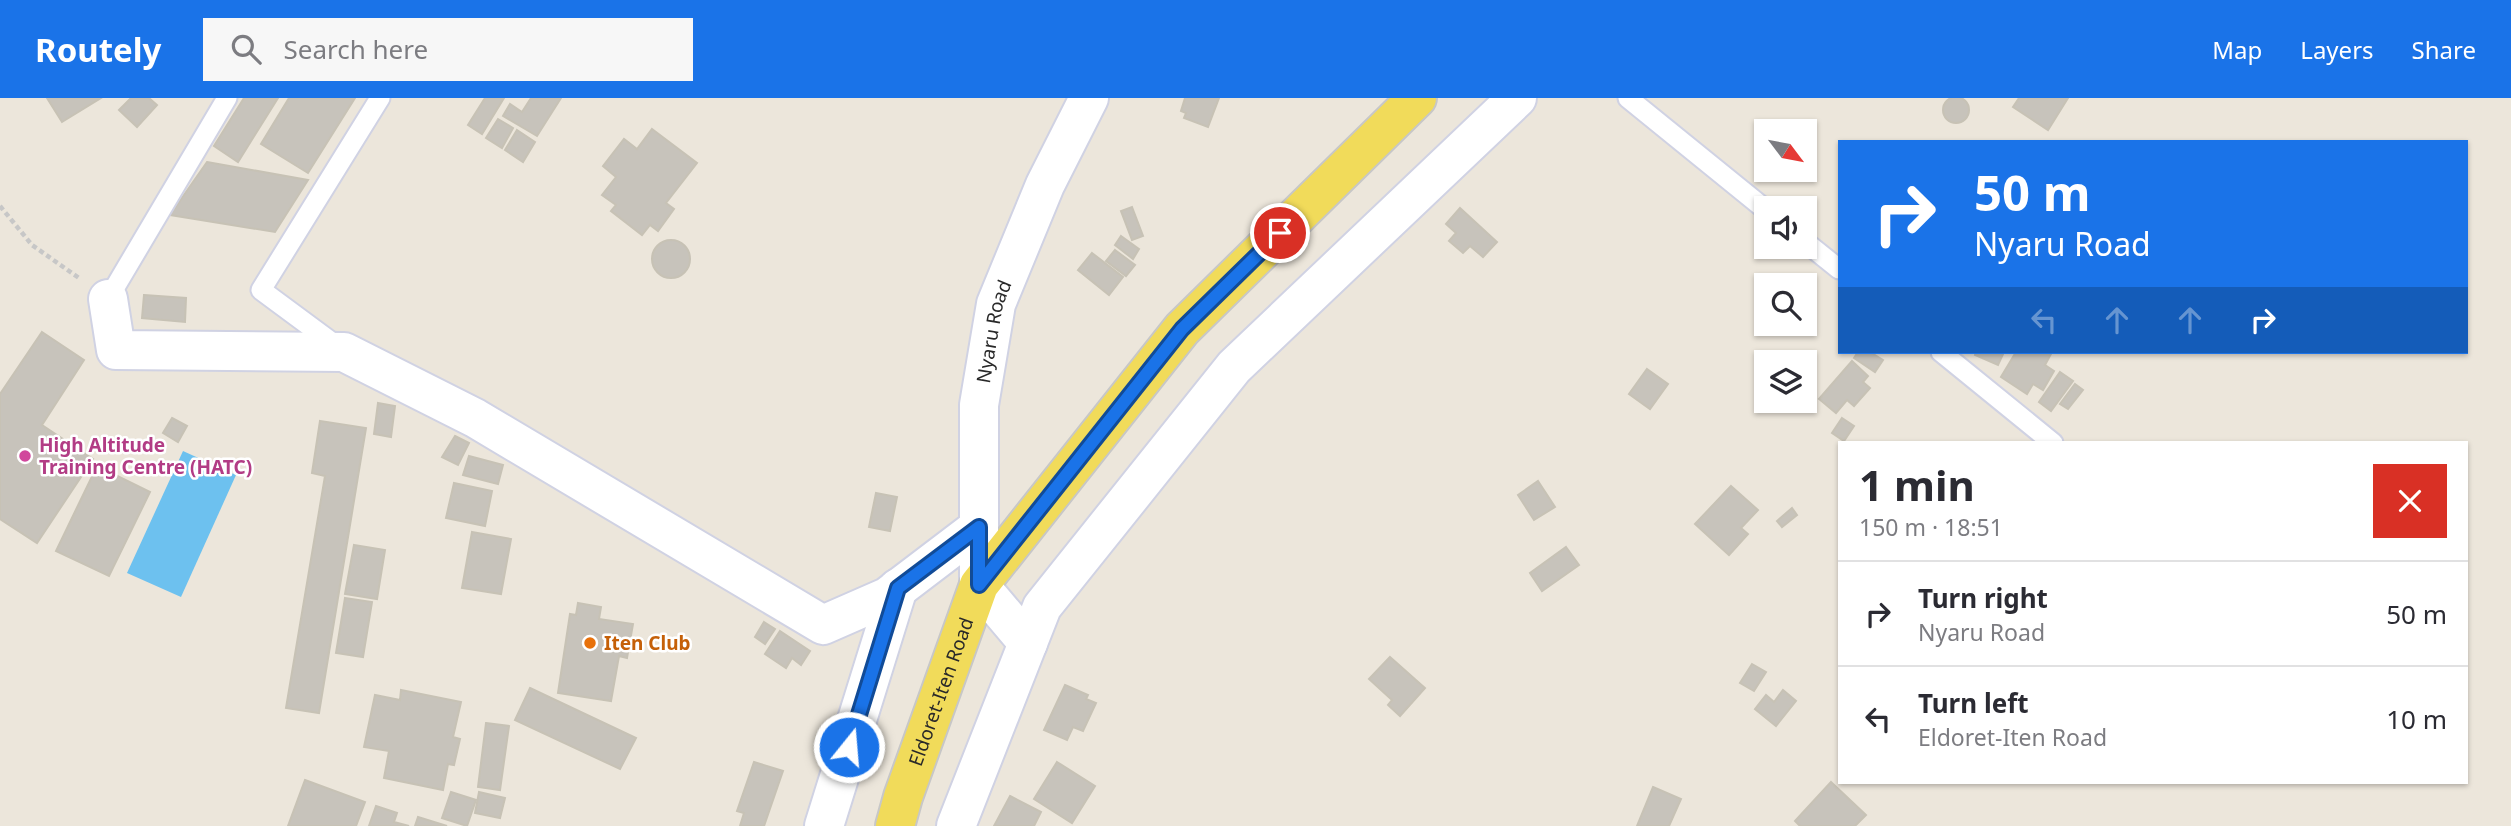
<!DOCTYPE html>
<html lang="en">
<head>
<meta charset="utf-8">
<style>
  :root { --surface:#fff; --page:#f7f7f7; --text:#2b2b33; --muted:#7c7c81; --line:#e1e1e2; --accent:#1a73e8 }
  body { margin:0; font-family:"Noto Sans",sans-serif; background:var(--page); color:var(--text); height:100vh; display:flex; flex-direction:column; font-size:26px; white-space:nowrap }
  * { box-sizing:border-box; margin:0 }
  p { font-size:23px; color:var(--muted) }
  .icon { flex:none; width:38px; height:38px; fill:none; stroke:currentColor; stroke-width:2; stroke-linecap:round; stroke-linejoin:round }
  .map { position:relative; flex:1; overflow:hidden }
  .side { position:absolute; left:1838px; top:343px; width:630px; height:343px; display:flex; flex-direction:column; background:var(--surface); border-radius:0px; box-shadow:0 2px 5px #0004 }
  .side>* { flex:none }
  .guide { position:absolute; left:1838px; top:42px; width:630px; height:214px; border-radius:0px; box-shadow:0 2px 5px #0004; background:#1a73e8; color:#fff; overflow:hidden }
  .needle { width:46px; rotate:122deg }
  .buttons { position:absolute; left:1754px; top:21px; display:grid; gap:14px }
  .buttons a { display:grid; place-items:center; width:63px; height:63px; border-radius:0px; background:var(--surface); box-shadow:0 2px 5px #0004; font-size:35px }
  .pin { position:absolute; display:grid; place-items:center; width:60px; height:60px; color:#fff; margin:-30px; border:4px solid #fff; border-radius:50%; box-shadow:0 2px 7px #0007 }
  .me { position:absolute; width:77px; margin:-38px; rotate:17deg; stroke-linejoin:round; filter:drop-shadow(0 0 5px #0008) }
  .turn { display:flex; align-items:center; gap:24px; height:147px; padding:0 21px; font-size:32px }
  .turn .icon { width:91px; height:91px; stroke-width:2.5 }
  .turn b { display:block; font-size:49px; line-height:60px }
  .lanes { display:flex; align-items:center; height:66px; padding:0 21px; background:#0003; justify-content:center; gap:35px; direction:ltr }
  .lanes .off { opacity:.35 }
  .round { display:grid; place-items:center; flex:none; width:74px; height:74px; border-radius:0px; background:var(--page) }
  .summary { display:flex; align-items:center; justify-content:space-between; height:119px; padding:0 21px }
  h1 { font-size:42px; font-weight:700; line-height:52px }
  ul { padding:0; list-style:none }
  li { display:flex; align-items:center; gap:21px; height:105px; padding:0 21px; border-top:2px solid var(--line) }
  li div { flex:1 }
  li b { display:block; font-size:26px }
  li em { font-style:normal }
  header { display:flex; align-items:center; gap:42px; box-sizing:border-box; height:98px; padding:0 35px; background:var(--accent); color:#fff }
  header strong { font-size:33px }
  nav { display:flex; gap:38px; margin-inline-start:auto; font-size:24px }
  .search { width:490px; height:63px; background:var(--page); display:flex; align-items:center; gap:18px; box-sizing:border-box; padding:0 24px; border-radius:0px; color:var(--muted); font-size:26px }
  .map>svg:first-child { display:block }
</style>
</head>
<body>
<header>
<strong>Routely</strong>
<div class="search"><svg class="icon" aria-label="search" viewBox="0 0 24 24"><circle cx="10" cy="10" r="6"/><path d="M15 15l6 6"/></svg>Search here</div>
<nav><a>Map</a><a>Layers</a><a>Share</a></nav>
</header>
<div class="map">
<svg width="2511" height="728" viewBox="0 0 2511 728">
  <rect width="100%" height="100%" fill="#ece6db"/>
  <polygon fill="#6dc1ef" points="183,353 236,377 181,499 127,475"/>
  <g fill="#c7c3bb" stroke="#c7c2b5" stroke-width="2">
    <circle cx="1956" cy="12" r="13"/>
    <polygon points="47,0 101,0 62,24"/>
    <polygon points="131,0 149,0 157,7 137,29 119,12"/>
    <polygon points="244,0 278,0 238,64 214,48"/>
    <polygon points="289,0 355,0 308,75 261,46"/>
    <polygon points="485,0 504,0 482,36 468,27"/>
    <polygon points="531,0 561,0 537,38 503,18 510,6 522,14"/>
    <polygon points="1185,0 1219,0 1208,29 1184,20 1186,15 1181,13"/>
    <polygon points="2019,0 2068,0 2048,32 2013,9"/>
    <polygon points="498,21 513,30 502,50 486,40"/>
    <polygon points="652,31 697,65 666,105 674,111 658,133 650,127 642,137 611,113 616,107 602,97 616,79 603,68 624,41 637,51"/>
    <polygon points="517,32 535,44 523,64 505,52"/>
    <polygon points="207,64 308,82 275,134 170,117"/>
    <polygon points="1132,109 1143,138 1132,142 1121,113"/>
    <polygon points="1460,110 1497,144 1483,159 1470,148 1463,155 1449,143 1456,135 1446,126"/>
    <polygon points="1121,138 1139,151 1133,161 1115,147"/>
    <circle cx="671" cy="161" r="19"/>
    <polygon points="1115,152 1135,167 1126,178 1106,163"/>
    <polygon points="1092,155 1123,179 1109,197 1078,172"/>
    <polygon points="144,197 186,200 185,224 142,220"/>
    <polygon points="42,234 84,262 42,327 93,361 37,445 0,421 0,296"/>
    <polygon points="1858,254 1870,254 1883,262 1875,274 1854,260"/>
    <polygon points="1976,254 2004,254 1998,267 1975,257"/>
    <polygon points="2016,254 2052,254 2045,267 2054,273 2043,292 2033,286 2027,296 2001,279"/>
    <polygon points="1852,263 1868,278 1863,284 1870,290 1854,308 1847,302 1836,315 1819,301"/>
    <polygon points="1647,271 1668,286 1650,311 1629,296"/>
    <polygon points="2060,274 2073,283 2051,313 2039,304"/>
    <polygon points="2075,286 2083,292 2068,311 2060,306"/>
    <polygon points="378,305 395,308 391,339 374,336"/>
    <polygon points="172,320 187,328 178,344 163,335"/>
    <polygon points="1842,320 1854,328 1844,343 1832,335"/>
    <polygon points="320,323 366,330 319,615 286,610 325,378 312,375"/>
    <polygon points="455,338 469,345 458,367 442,359"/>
    <polygon points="469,358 503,367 498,386 463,377"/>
    <polygon points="97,368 150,394 109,478 56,453"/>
    <polygon points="1538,383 1555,409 1534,422 1518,397"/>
    <polygon points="454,385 492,393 485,428 446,420"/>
    <polygon points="1731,388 1758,412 1741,430 1748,436 1729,457 1695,426"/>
    <polygon points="876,395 897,399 890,433 869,429"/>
    <polygon points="1792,410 1797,417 1782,429 1777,423"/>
    <polygon points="472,434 511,441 501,496 462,490"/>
    <polygon points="354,447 385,452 377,501 345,496"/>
    <polygon points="1566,449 1579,467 1542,493 1530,475"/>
    <polygon points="345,500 372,504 363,559 336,555"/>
    <polygon points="578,505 601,509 599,521 633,526 627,560 619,558 611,603 558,595 570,516 576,517"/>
    <polygon points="764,524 775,531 765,546 755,539"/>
    <polygon points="780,533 810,553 801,567 792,560 786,570 765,556"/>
    <polygon points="1390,559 1425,590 1400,618 1388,607 1392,602 1369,581"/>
    <polygon points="1752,566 1766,574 1754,593 1740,585"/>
    <polygon points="1065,587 1088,597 1086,601 1096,605 1083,633 1073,629 1067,642 1044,632"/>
    <polygon points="530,590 636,640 620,671 515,622"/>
    <polygon points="401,592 461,604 453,639 460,641 454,667 448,666 443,692 384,680 389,653 364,649 375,597 400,602"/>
    <polygon points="1783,592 1796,603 1776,628 1755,611 1766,597 1774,604"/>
    <polygon points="486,625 509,628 500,692 478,689"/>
    <polygon points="754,664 783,673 764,728 740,728 744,715 737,713"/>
    <polygon points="1057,664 1095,688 1072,725 1034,701"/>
    <polygon points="305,682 365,704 356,728 288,728"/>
    <polygon points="1831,684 1866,717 1855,728 1800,728 1795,723"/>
    <polygon points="1653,689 1681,701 1669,728 1637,728"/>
    <polygon points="451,694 476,702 467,728 442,720"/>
    <polygon points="479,694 505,700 500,720 475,715"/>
    <polygon points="1010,698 1041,714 1034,728 994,728"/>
    <polygon points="376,708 397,715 394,724 409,728 369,728"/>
    <polygon points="418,719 447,728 415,728"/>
  </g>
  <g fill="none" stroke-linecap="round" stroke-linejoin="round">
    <g stroke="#d0d2e3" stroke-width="23">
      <g id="lane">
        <polyline points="1628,0 1766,112"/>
        <polyline points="1804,143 1839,171"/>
        <polyline points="108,201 227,0"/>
        <polyline points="338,249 261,192 380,0"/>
        <polyline points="1941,254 2053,345"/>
      </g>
    </g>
    <g stroke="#d0d2e3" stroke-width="42">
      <g id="street">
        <polyline points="108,201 116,252 344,254 475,320 823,527 887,499 979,429"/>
        <path id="s1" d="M1028 545 979 487V307L996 206 1045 87 1089 0"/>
        <polyline points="824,728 898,490"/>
        <polyline points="956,728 1042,509 1234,269 1517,0"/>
      </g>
    </g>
    <g stroke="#c7c7c7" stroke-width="42">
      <g id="primary">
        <path id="s2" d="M895 728 903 699 979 487 1182 231 1417 0"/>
      </g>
    </g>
    <polyline stroke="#c7c7c7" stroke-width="4.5" stroke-dasharray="5 3.5" stroke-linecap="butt" points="0,108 32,147 79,180"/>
    <use href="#lane" stroke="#fff" stroke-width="19"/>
    <use href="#street" stroke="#fff" stroke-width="38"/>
    <use href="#primary" stroke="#f1db5a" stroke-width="38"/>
  </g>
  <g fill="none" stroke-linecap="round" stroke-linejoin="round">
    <g stroke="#114b97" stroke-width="18">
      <polyline id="route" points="849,649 898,490 979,429 979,487 1182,231 1280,135"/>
    </g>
    <use href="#route" stroke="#1a73e8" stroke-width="12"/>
  </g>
  <circle fill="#d1479c" stroke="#fff" stroke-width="2.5" cx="25" cy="358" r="7"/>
  <circle fill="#e8710a" stroke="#fff" stroke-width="2.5" cx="590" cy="545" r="7"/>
  <g text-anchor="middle" stroke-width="5" stroke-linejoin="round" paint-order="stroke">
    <g font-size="19" fill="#292929" stroke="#fff">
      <text dy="7" stroke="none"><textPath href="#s1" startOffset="331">Nyaru Road</textPath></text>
      <text dy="7" stroke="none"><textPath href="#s2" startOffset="142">Eldoret-Iten Road</textPath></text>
    </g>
    <g font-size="19" font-weight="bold" fill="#b23c85" stroke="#fff" text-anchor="start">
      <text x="39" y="354">High Altitude<tspan x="39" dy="22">Training Centre (HATC)</tspan></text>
    </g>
    <g font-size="19" font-weight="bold" fill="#c56008" stroke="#fff" text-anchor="start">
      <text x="604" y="552">Iten Club</text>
    </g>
  </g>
</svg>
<div class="buttons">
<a><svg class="needle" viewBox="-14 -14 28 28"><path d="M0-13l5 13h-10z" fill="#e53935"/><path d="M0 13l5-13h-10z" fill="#7c7c81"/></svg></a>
<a><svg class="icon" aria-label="sound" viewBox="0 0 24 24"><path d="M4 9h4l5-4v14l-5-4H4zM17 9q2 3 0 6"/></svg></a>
<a><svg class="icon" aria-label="search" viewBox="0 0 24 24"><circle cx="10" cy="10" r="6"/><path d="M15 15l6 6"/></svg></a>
<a><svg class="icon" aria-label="layers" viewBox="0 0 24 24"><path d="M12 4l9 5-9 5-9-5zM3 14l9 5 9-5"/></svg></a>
</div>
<div class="pin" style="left:1280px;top:135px;background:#d93025"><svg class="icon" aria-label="arrive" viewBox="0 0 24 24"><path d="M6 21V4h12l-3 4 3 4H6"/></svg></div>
<svg class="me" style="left:849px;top:649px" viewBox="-20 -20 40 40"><circle r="17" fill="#1a73e8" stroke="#fff" stroke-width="3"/><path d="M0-11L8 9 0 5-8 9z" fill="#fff"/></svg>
<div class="guide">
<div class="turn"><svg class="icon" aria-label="right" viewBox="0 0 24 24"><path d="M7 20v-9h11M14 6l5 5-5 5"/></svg><div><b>50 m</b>Nyaru Road</div></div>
<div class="lanes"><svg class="icon off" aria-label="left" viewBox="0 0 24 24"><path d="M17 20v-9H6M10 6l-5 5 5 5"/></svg><svg class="icon off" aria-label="ahead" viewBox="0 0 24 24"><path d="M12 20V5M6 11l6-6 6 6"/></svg><svg class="icon off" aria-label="ahead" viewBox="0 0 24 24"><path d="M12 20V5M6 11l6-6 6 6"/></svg><svg class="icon" aria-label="right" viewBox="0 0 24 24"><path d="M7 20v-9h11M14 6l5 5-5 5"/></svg></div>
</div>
<section class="side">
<div class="summary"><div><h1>1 min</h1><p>150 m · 18:51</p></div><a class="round" style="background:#d93025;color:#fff"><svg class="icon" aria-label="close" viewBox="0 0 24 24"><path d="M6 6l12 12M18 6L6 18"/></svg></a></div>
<ul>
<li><svg class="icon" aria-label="right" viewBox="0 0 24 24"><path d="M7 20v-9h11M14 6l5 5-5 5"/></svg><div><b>Turn right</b><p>Nyaru Road</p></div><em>50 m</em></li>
<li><svg class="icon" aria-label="left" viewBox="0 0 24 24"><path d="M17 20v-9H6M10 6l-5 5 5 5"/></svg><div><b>Turn left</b><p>Eldoret-Iten Road</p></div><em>10 m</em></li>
</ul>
</section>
</div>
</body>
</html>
